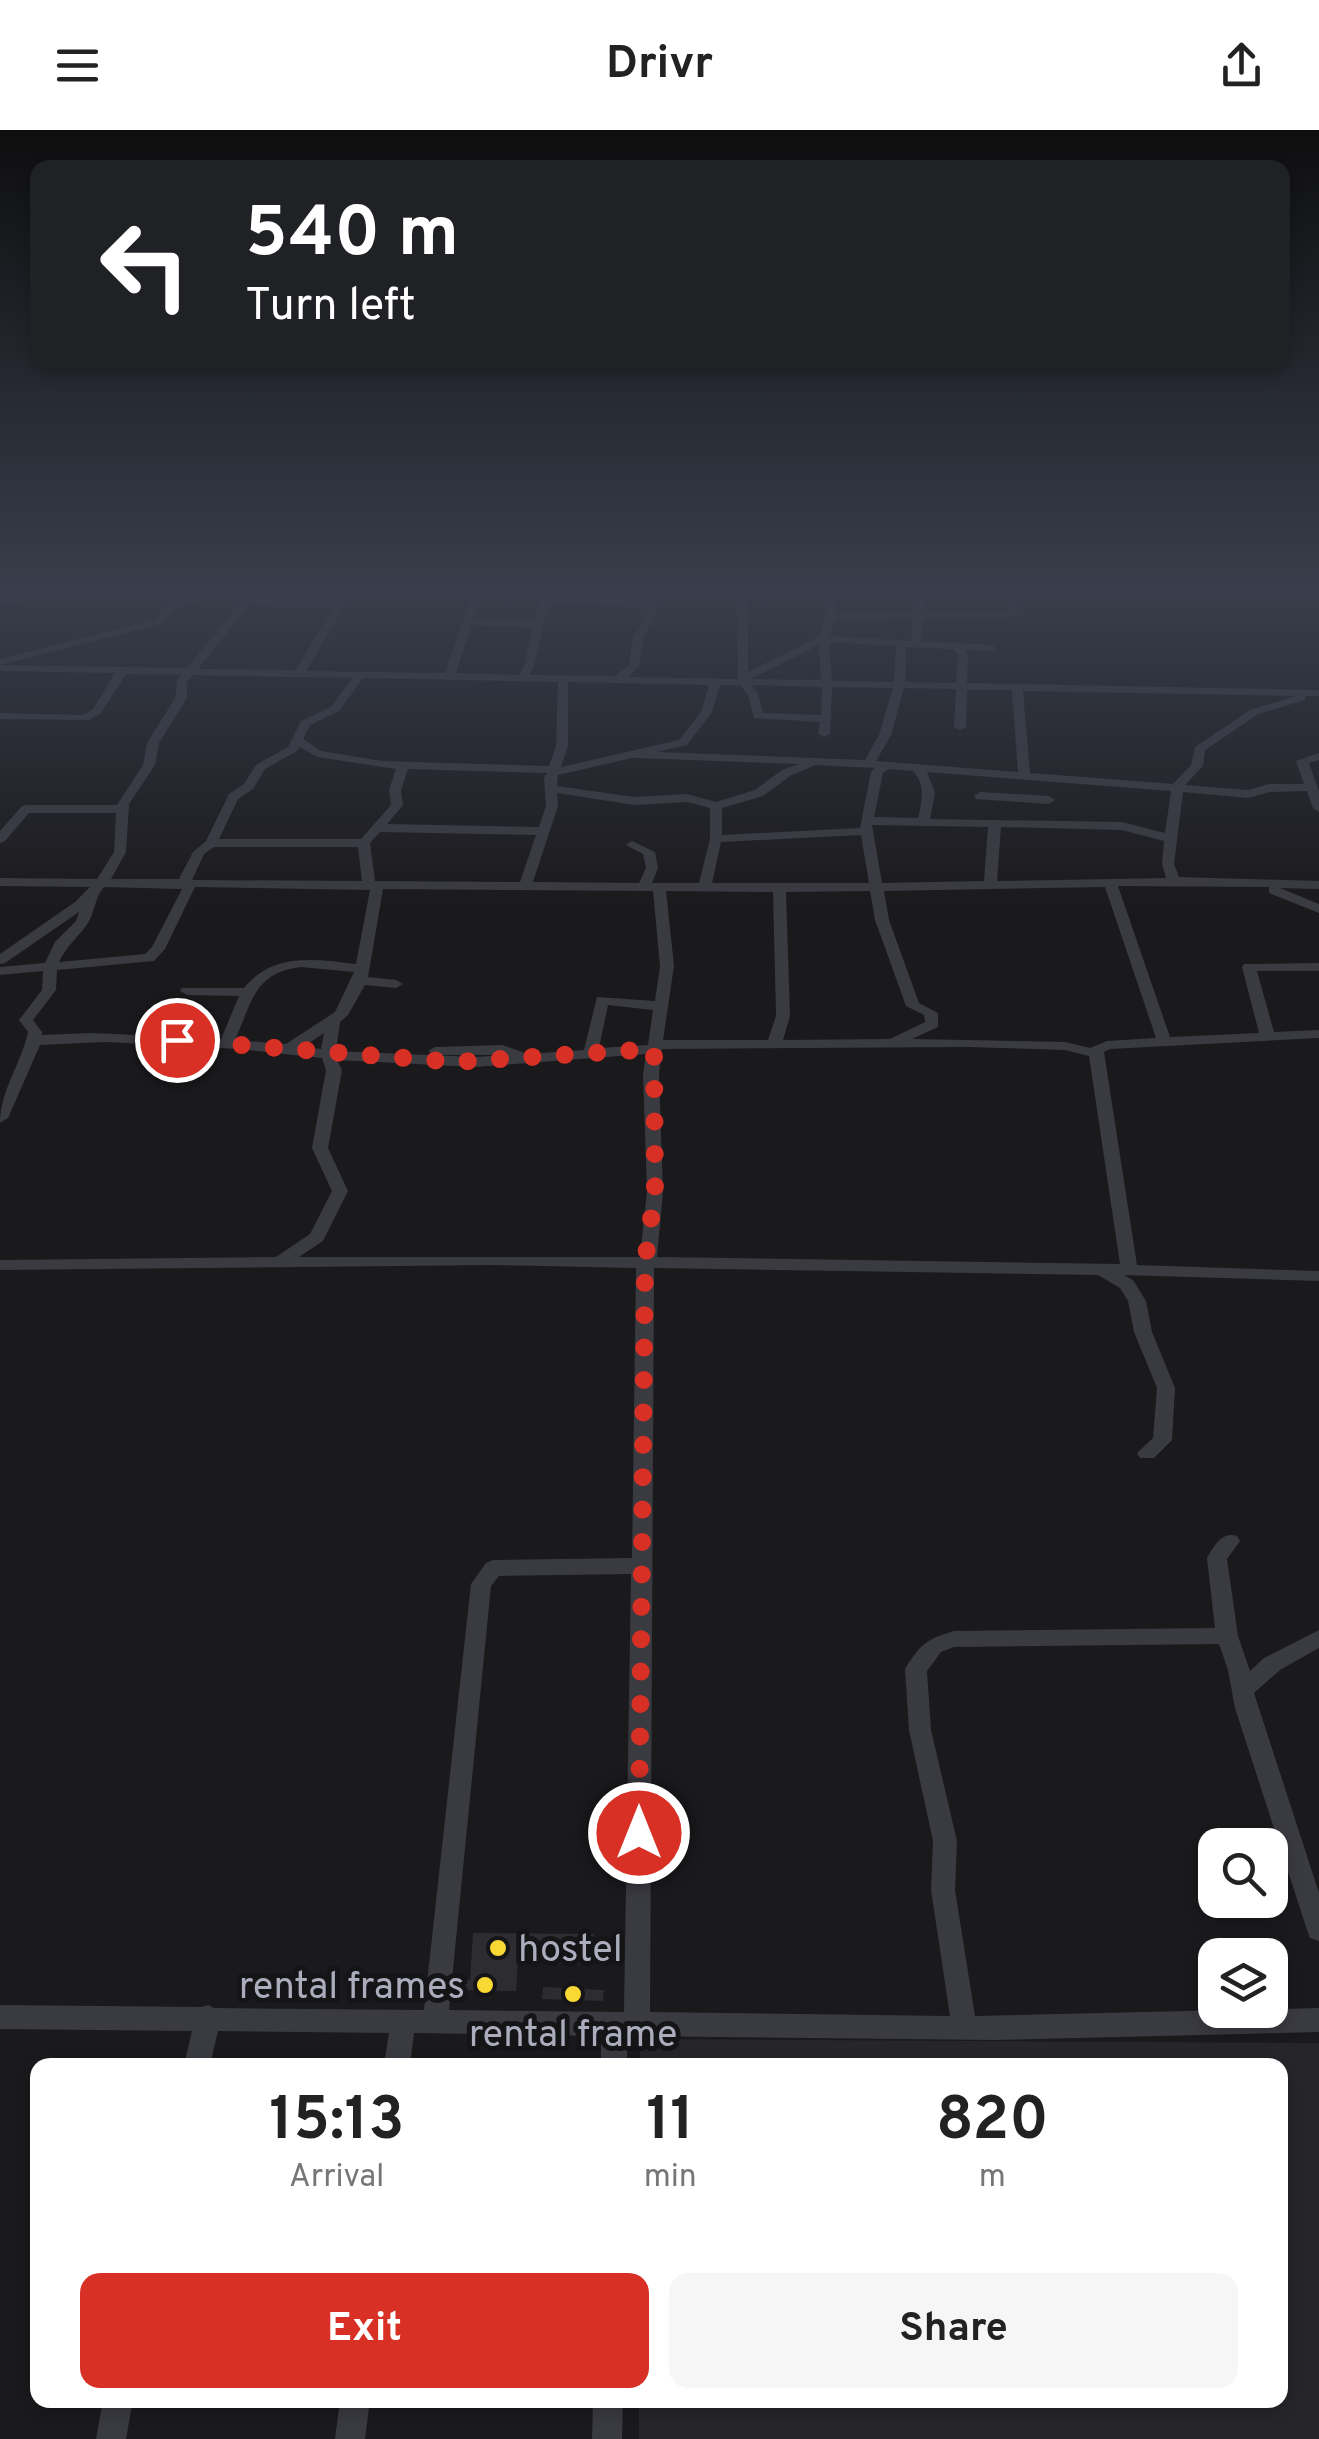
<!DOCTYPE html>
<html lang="en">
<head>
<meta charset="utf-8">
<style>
  :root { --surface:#fff; --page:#f6f6f6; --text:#222; --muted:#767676; --accent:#d93025 }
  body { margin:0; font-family:Overpass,sans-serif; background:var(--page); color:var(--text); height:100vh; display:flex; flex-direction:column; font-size:38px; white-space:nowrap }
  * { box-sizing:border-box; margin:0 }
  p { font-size:32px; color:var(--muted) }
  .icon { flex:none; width:55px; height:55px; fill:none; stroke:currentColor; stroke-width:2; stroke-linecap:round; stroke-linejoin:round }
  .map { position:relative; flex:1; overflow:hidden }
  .panel { position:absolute; left:30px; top:1928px; width:1258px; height:350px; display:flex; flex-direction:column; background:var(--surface); border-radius:20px; box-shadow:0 5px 15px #0003 }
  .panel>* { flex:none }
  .hud { position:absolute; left:30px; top:30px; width:1260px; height:210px; border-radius:20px; box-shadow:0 5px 15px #0003; background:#202124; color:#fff; overflow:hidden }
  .buttons { position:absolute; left:1198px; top:1698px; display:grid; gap:20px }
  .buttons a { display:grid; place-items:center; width:90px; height:90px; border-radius:20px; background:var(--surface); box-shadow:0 5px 15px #0003; font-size:50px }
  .pin { position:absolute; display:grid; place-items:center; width:85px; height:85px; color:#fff; margin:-42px; border:5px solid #fff; border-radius:50%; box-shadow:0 2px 10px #0007 }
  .me { position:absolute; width:110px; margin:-55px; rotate:0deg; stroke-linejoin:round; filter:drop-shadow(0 0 8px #0008) }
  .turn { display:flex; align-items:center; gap:35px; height:210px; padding:0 50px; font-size:45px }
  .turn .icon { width:130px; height:130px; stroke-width:2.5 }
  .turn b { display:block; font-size:70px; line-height:85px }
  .eta { display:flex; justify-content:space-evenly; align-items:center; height:170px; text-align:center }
  .eta b { font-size:60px; font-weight:700; line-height:70px }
  .cta { display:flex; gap:20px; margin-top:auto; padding:20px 50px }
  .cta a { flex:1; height:115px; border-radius:20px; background:var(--accent); color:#fff; font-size:40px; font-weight:700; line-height:115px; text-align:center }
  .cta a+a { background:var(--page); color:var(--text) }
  header { display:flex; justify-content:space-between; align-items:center; height:130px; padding:0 50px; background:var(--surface); font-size:45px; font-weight:700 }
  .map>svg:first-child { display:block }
</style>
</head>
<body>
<header><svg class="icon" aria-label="menu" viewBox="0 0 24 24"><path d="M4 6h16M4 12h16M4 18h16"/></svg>Drivr<svg class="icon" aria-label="share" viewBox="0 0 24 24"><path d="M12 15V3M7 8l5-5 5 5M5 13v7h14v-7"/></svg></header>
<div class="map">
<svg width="1319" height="2309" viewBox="0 0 1319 2309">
  <rect width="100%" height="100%" fill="#1a191c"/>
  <polygon fill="#262529" points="640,1909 1319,1913 1319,2309 639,2309 639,2270 1280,2270 1280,1935 640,1935"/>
  <g fill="#2d2c30">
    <polygon points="473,1803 594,1804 593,1834 518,1833 516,1861 455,1860 456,1850 470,1850"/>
    <polygon points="543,1857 604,1860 603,1871 542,1869"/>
  </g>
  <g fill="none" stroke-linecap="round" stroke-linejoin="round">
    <g fill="#3a3a41" fill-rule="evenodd">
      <polygon points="37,457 48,457 36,469 0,475 0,469 30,465"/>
      <path d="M230 457H246L175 479 164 493 1 535 187 538 253 457H263L253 469 337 472 346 457H356L306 541 445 543 474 458 482 460 473 489 535 491 543 457H553L550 467 653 471 659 466 658 457H668V462L732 463 733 457H743L742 463 748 466V542L819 507 826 487 823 457H833L836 484 914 483 916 457H926L924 483 1006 482 1008 480 998 457H1008L1018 481 1012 487 923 489 921 511 992 515 997 518 992 521 965 520 968 524 967 553 1319 560V566H1305V570L1258 584 1205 620 1203 636 1185 655 1248 660 1269 654H1304L1296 631 1319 623V630L1309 633 1319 661V682L1313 678 1307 661 1270 662 1248 668 1183 662 1174 734 1179 747 1319 751V759L1280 758 1319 774V783L1269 763V757L1118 756 1170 907 1259 903 1242 837 1244 834 1319 833V841H1257L1274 902 1319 900V908L1110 919 1104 922 1137 1135 1319 1141V1151L1124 1145 1133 1150 1146 1171 1152 1202 1175 1258 1172 1310 1154 1328H1140L1137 1323 1153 1308 1157 1258 1134 1202 1128 1171 1120 1158 1098 1145 654 1138 650 1882 950 1886 931 1760 933 1711 909 1600 905 1539C920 1514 927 1509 954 1501L1215 1498 1207 1428C1214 1416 1222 1401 1237 1406L1240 1411 1227 1429 1238 1506 1250 1541 1264 1528 1319 1500V1518L1280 1540 1254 1563 1319 1763V1811L1310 1808 1307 1800 1235 1578 1228 1540 1219 1514 954 1517 941 1522 927 1541 931 1600 957 1711 955 1760 975 1886 1319 1878V1902L995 1910 627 1906V1935H601V1906L414 1903 410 1935H384L389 1903 218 1901 210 1935H184L192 1901 0 1899V1875L202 1877 208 1875 214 1878 424 1880 471 1454 486 1433 493 1430 632 1428 636 1138 492 1135 0 1140V1130L276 1127 310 1104 332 1061 312 1018 326 940 322 928 239 919 106 912 40 915 8 988 0 993C0 961 21 934 28 902L19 890 42 860 43 841 0 845V837L45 833 55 812 76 791 79 782 5 833 0 834V824L75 772 90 757 0 756V748L97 749 114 722 116 683H29L4 712 0 713V701L22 676 26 675H117L143 635 147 613 175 568 177 551 181 545 126 544 101 583 89 590 0 589V583L83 585 93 579 115 543 0 541V529L156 489 167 475ZM663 468 737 470 738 549 628 547 639 536 643 509ZM549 473 650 477 633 509 629 535 615 546 529 545 534 536ZM249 475 333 478 296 540 198 539ZM913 489 911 511 830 506 835 490ZM471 495 533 497 524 536 519 545 456 543ZM829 512 896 516 894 552 832 551ZM819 515 821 550 751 549ZM906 517 953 519 958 524 956 553 905 552ZM193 545 352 548 331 577 301 591 288 617 256 635 244 654 229 664 206 711 193 722 179 749H111L126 722 129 674 155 635 159 613 187 568V551ZM363 548 558 552 556 616 549 636 382 631 321 621 303 609 310 595 339 581ZM568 552 709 555 701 582 679 610 561 637 568 616ZM720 555H740L748 565 754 588 820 592 818 604 824 607 830 604 832 557 893 558 879 605 865 630 657 622 687 615 712 582ZM752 555 822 557 821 585 763 583 758 564ZM904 558 956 559 954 597 960 600 966 597 967 560H1012L1018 642 876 631 891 605ZM1023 561 1296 566 1250 580 1195 617 1191 635 1173 654 1030 643ZM300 617 317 627 396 639 389 660 391 675 361 709H219L238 669 253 659 265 639 297 621ZM632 628H635L799 634 782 640 755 660 716 672 687 664 634 667 557 656 558 645ZM815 635 875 638 871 642 860 698 722 705V678L763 666 790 646ZM408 639 547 643 544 648 546 676 539 697 387 694 403 675 401 660ZM889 639 913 641C926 656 922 670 918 688L874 687 883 643ZM927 642 1171 661 1165 703 1122 692 930 689 935 663ZM557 663 634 675 687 672 710 678V709L699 753H652L658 738 655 722 632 711 626 715 643 724 646 738 639 753 533 752 558 676ZM872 695 988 697 984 751 882 753ZM1001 697 1122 700 1164 711 1162 734 1166 748 997 751ZM380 702 536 705 520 752 375 751 370 713ZM861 705 869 753H712L721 712ZM214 717H358L362 751 192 750 204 724ZM104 757 182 759 152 817 145 824 59 832C66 817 76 809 86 796 95 784 94 768 104 757ZM195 757 370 760 356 834C314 829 273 822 244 858H182L180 861 187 865 239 866 221 909 92 903 42 905V902L33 890 56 860 57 840 154 831 165 819ZM1105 757 1156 908 1107 911 1090 918 1065 912 912 909 938 897V883L919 873 889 790 884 761ZM383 759 653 761 660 836 655 871 597 867 584 920 528 924 502 915 435 917 428 921 435 925H505L475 927 336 921 340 892 348 885 365 855 396 858 403 854 396 850 368 847ZM666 761 773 762 776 886 768 910H663L674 836ZM870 761 875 790 906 876 924 885 925 892 890 909 783 910 790 886 786 762ZM301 837 354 842 335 882 286 914 235 910C252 873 253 843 301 837ZM608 875 653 880 648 915 599 918ZM324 903 321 919 303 917ZM968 917 1065 920 1089 926 1120 1134 657 1127 663 1061 659 944 662 919ZM646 924 643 944 647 1061 640 1127H299L323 1111 348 1061 328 1018 342 940 337 930 475 937ZM631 1444 624 1882 449 1880 491 1456 499 1446Z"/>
      <polygon points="980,662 1049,666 1055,670 1049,674 976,669 974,666"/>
      <polygon points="103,2270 133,2270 126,2309 96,2309"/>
      <polygon points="340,2270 370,2270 365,2309 335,2309"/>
      <polygon points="593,2270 623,2270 622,2309 592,2309"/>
    </g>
  </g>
  <linearGradient id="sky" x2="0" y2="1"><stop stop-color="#0e0e0f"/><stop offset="0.59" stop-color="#383e4b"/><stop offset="1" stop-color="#383e4b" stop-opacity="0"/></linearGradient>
  <rect width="1319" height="780" fill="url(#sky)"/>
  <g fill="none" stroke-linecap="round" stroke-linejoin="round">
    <polyline stroke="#d93025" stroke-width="18" stroke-dasharray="0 32.4" points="177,910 456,932 654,919 655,1061 645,1132 639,1703"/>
  </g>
  <g fill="#f9d833" stroke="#151417" stroke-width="4">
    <circle cx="498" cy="1818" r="10"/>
    <circle cx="485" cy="1855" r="10"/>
    <circle cx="573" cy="1864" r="10"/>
  </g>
  <g text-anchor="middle" stroke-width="10" stroke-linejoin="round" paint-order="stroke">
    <g font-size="38" fill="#abadbc" stroke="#151417" text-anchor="start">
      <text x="518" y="1831">hostel</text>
      <text x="465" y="1868" text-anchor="end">rental frames</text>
      <text x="573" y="1916" text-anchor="middle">rental frame</text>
    </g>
  </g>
</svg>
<div class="buttons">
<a><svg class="icon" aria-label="search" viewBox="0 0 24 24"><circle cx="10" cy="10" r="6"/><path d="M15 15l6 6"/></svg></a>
<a><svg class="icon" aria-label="layers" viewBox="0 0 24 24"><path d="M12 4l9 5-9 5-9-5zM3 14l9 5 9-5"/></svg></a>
</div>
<div class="pin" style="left:177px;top:910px;background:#d93025"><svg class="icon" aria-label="arrive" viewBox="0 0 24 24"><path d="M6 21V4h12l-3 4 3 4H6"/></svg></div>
<svg class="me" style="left:639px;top:1703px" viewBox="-20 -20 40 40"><circle r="17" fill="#d93025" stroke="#fff" stroke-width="3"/><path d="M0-11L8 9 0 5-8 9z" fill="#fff"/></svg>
<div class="hud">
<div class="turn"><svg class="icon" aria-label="left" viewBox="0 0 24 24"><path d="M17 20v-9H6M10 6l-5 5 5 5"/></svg><div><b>540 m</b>Turn left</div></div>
</div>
<section class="panel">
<div class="eta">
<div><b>15:13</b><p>Arrival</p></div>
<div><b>11</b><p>min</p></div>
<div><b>820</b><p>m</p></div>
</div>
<div class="cta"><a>Exit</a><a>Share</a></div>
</section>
</div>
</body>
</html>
